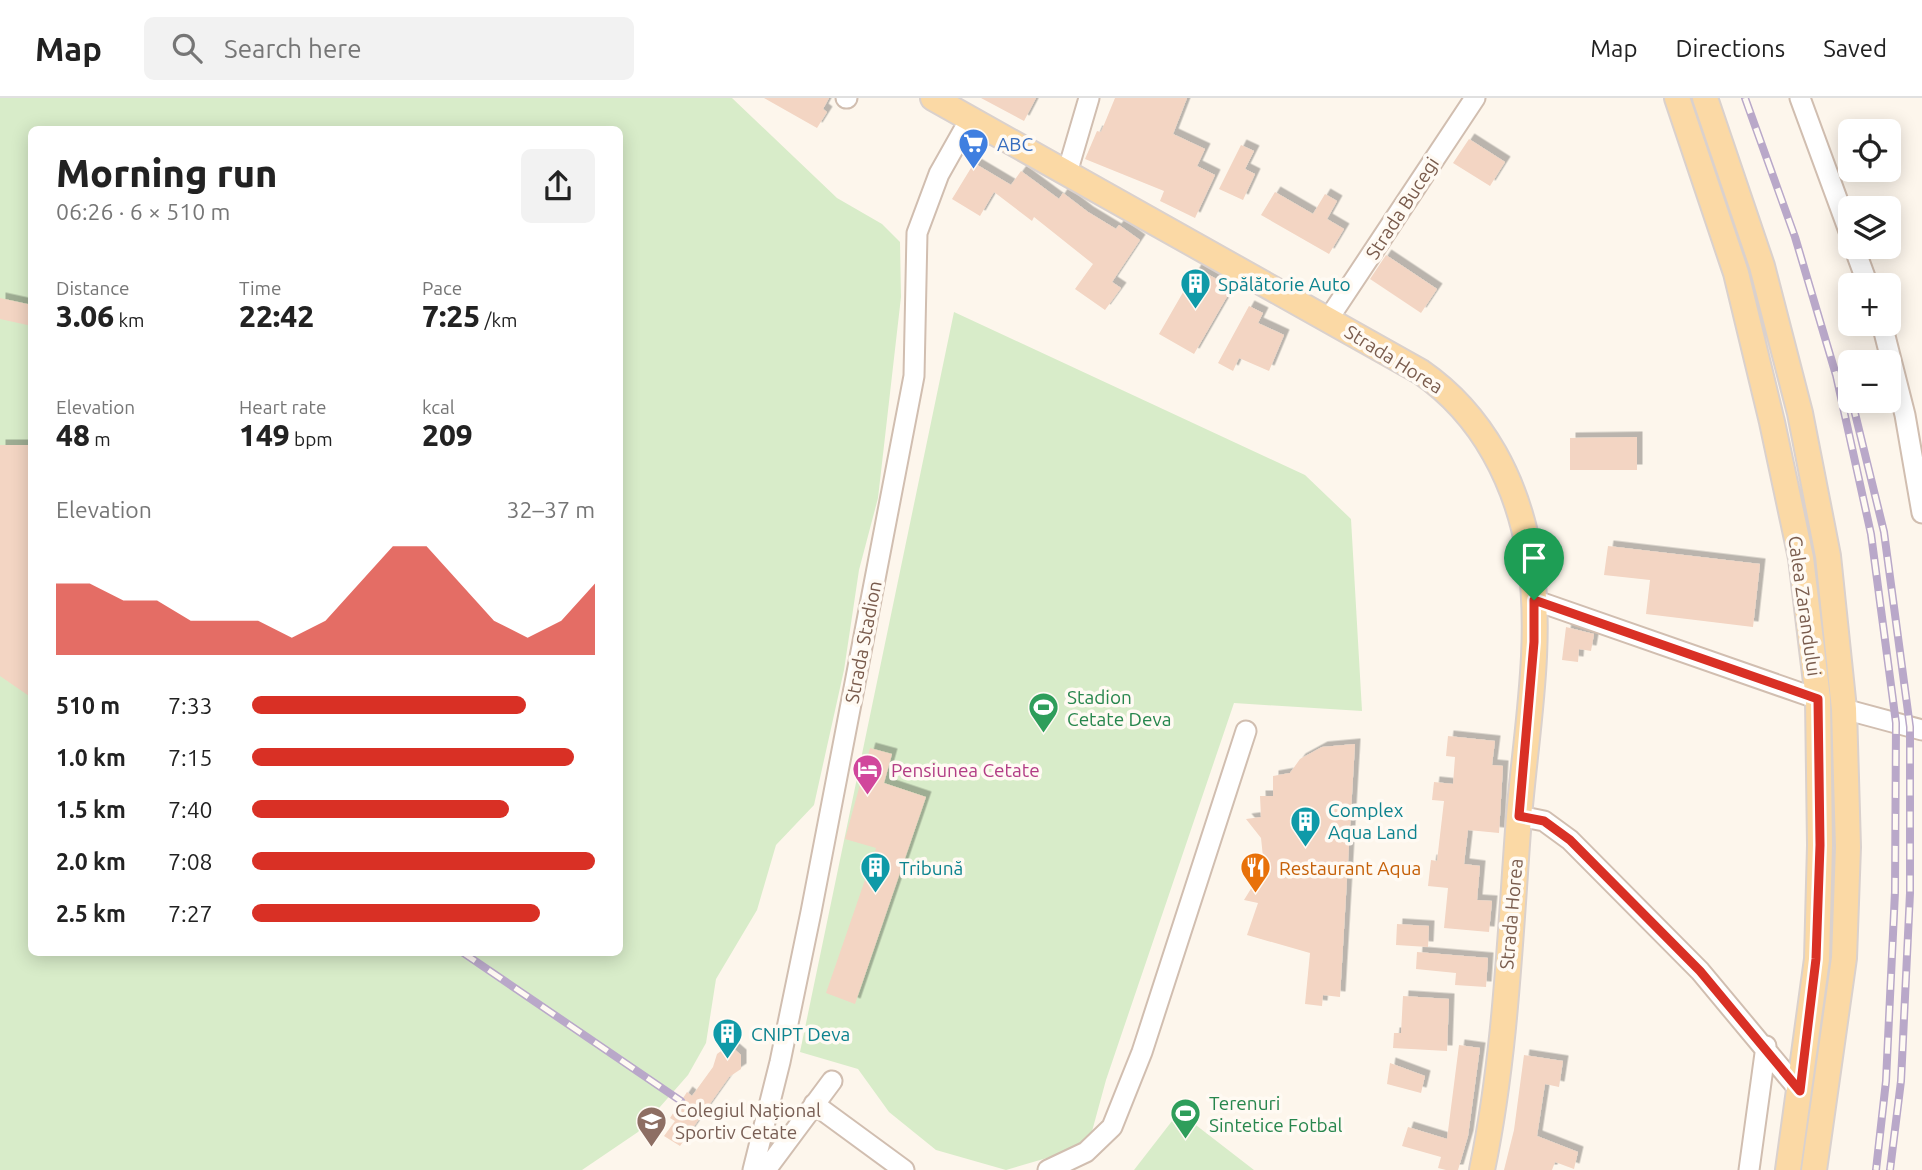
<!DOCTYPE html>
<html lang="en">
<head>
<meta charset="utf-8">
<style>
  body { margin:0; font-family:Ubuntu,sans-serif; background:#f2f2f2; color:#222; height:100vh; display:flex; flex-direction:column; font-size:26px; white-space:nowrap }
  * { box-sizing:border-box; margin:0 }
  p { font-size:23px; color:#767676 }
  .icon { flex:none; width:38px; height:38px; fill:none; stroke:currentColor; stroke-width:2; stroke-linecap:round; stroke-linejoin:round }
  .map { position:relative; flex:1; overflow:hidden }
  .panel { position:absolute; left:28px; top:28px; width:595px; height:830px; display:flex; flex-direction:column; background:#fff; border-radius:10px; box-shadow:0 4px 18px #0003 }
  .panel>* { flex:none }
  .controls { position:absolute; left:1838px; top:21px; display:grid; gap:14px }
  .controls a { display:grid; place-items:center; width:63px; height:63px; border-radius:10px; background:#fff; box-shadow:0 4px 18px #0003; font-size:35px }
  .pin { position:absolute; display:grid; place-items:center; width:60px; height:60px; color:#fff; margin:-72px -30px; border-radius:50% 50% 50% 0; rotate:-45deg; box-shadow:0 0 7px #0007 }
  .pin .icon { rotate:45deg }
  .round { display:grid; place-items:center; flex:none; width:74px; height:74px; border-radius:10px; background:#f2f2f2 }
  .head { display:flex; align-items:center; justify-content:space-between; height:119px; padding:0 28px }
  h1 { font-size:38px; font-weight:800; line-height:52px }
  .metrics { display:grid; grid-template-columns:repeat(3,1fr); gap:10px; height:119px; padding:7px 28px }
  .metrics div { display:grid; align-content:center }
  .metrics b { font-size:30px; font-weight:800 }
  .metrics small { font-size:19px; font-weight:400 }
  .metrics p { font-size:19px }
  .chart { height:196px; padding:14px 28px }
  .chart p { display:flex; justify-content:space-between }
  .chart svg { width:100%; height:126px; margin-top:7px; fill:#d93025; opacity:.7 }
  ul { padding:0 28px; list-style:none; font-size:23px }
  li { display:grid; grid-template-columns:112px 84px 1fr; align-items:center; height:52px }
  li i { height:18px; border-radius:9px; background:#d93025 }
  header { display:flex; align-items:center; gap:42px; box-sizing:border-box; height:98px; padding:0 35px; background:#fff; border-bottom:2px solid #e0e0e0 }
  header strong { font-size:33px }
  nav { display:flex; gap:38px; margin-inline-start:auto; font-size:24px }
  .search { width:490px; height:63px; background:#f2f2f2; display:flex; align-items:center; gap:18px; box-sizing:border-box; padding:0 24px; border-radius:10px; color:#767676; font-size:26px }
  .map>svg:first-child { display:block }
  .green { fill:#d8ecc9; fill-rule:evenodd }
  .building { fill:#f3d5c3; filter:url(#shadow) }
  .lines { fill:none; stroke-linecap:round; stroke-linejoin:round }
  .minor-casing { stroke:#d1beb0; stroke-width:23 }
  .major-casing { stroke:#dad1cd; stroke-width:28 }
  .minor { stroke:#fff; stroke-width:19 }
  .major { stroke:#fbd9a5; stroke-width:24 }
  .rail-casing { stroke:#b9a8c9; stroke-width:8 }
  .rail { stroke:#fffaf3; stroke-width:5; stroke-dasharray:16; stroke-linecap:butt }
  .route-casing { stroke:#fff; stroke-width:14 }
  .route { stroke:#d93025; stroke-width:9 }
  .labels { text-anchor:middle; stroke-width:7; stroke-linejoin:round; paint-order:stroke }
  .shop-label { font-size:19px; fill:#366cbe; stroke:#fffaf3; text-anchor:start }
  .street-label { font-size:19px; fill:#7a5c4d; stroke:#fffaf3 }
  .culture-label { font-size:19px; fill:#0d838f; stroke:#fffaf3; text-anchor:start }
  .leisure-label { font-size:19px; fill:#27864d; stroke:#fffaf3; text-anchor:start }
  .hotel-label { font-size:19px; fill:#b23c85; stroke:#fffaf3; text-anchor:start }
  .food-label { font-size:19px; fill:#c56008; stroke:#fffaf3; text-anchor:start }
  .education-label { font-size:19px; fill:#785e54; stroke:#fffaf3; text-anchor:start }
</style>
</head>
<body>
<header>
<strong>Map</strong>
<div class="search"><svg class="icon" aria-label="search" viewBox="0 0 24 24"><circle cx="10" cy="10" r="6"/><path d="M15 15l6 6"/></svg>Search here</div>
<nav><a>Map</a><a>Directions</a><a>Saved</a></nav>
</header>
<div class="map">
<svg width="1922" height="1072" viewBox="0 0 1922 1072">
  <defs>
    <filter id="shadow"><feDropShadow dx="5.5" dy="-5.5" stdDeviation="0" flood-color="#0004"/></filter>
  </defs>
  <rect width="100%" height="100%" fill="#fdf6ec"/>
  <path class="green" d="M0,0h732l105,100 45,26 18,18 1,55 -23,201 -19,72 -15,100 -30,135 -38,40 -19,65 -41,69 -10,64 -18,32 -50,57 -56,38h-582zM32,32h588v822h-588z
    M954,214l351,163 46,44 11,192 -128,-8 -128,377 -18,66 -82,24 -70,-20 -47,-38 -31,-43 -58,-17z
    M1179,1014l75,58h-120z"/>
  <path class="building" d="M764,0h65l-6,11 4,3 -10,16z
    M981,0h55l-12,23z
    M1115,0h72l-14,36 32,15 -8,17 18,9 -20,43 -35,-17 4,-10 -79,-32 12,-28 4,1z
    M1469,41l36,23 -15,24 -37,-23z
    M1241,47l13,6 -9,18 10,5 -12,26 -24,-11z
    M974,65l37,22 10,-14 38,28 4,-6 25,19 28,17 3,-4 21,15 -28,42 9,6 -16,22 -30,-21 18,-25 -59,-47 -2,4 -38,-29 -14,24 -28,-17z
    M1275,94l38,22 12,-20 12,7 -10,18 17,10 -15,25 -68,-39z
    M1386,157l51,34 -16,24 -51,-34z
    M1197,170l35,20 -38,66 -35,-20z
    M0,200l32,7v21l-32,-7z
    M1249,208l14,7 -5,10 26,12 -15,36 -30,-13 -6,13 -15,-8z
    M1637,339v33h-67v-32z
    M0,347h32v253l-32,-22z
    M1608,448l152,18 -7,63 -107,-13 4,-34 -46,-5z
    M1566,529l28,7 -3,17 -12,-2 -1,13 -16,-2z
    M1448,638l47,5 -3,24 11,1 -4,67 -31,-3 -4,34 16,2 -3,34 15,1 -3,31 -45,-4 4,-40 -20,-2 3,-26 6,1 7,-60 -12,-1 2,-18 19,2 2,-27 -9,-1z
    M1355,646l-15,253 -17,-2 -1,11 -17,-2 5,-51 -63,-18 11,-32 -14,-3 16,-26 3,-17 -2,-19 -15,-19 15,-2 -1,-21h13v-20l17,-3 10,-14 22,-12z
    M870,650l22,6 -8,29 42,14 -71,207 -29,-11 50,-145 -31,-9z
    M1397,826l32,2 -1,21 -32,-2z
    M1417,854l71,6 -2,29 -31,-2 1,-12 -40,-4z
    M1403,898l46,3 -2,52 -54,-3 1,-15h7z
    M1459,947l21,3 -12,88 -10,34h-12l-8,-2 3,-11 -39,-11 6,-19 39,12z
    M725,950l9,1 7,6v14l-12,8 -49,69 -16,-10 11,-15 -5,-3 17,-26 5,4 21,-29 4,-13z
    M1524,957l39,6 -4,26 -14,-3 -8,52 41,16 -4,17 -19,-7 -3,8h-48l10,-40z
    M1390,965l35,13 -4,17 -34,-9z"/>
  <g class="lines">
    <defs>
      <path id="minor" d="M846,0h1
        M1800,0l50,136
        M1067,75l22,-75
        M1854,149l14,38
        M1329,220l146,-220
        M1882,226l23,91 17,98
        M1534,502l284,99
        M1844,611l78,21
        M1519,718l25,5 26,19 130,131 100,120
        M814,1006l90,66
        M755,1066l13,3 64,-86
        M753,1072l27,-108 31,-150 103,-536 3,-143 22,-59 31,-55
        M1048,1072l38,-18 26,-25 30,-75 104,-321
        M1749,1072l17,-124"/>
      <path id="major" d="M933,0l488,274c62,43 97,111 109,186 13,85 -4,174 -11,259 -9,118 -13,237 -37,353
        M1677,0l59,175 36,149 29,136 17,141 2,146 -3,114 -29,211
        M1705,0l57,168 38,147 28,143 16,153 4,138 -4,111 -30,212"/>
    </defs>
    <use href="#minor" class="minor-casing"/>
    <use href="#major" class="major-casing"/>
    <use href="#minor" class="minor"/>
    <use href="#major" class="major"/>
    <defs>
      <path id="rail" d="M1745,0l50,139 41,138 35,159 25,189 -1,169 -9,189 -10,89
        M1852,303l32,131 26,195v166l-9,188 -11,89
        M462,854l219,149"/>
    </defs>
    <use href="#rail" class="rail-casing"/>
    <use href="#rail" class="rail"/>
  </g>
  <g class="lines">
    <defs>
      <path id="route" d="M1534,502l284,99 2,146 -4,114 -16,132 -100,-120 -130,-131 -26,-19 -25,-5 15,-174z"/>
    </defs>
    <use href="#route" class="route-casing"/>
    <use href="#route" class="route"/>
  </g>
  <defs>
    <symbol id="supermarket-pin" viewBox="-11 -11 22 30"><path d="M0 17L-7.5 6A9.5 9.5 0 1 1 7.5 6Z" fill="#3f7fe0" stroke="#fffaf3"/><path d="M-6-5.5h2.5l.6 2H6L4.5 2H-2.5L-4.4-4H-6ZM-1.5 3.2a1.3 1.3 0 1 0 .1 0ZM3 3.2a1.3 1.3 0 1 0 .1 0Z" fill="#fff"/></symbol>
    <symbol id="building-pin" viewBox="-11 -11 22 30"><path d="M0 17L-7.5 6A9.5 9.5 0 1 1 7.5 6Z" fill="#0f9aa8" stroke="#fffaf3"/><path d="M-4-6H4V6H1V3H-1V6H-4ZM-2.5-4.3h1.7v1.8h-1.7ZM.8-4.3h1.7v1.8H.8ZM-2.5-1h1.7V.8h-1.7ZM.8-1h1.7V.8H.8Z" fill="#fff"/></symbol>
    <symbol id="stadium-pin" viewBox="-11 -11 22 30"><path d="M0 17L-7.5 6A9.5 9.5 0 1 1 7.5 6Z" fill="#2e9e5b" stroke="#fffaf3"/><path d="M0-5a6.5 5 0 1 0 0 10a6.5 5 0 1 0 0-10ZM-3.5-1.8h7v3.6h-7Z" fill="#fff"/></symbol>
    <symbol id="hotel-pin" viewBox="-11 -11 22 30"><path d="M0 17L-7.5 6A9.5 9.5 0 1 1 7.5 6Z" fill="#d1479c" stroke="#fffaf3"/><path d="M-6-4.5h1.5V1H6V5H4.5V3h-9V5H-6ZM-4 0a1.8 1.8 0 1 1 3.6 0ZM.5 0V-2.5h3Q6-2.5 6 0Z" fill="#fff"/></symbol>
    <symbol id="restaurant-pin" viewBox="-11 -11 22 30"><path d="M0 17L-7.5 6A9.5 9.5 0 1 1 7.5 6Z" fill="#e8710a" stroke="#fffaf3"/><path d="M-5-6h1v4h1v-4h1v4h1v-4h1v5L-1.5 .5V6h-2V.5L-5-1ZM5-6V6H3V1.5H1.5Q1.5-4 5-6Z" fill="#fff"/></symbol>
    <symbol id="university-pin" viewBox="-11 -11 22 30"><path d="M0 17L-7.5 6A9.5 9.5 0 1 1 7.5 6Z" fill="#8d6e63" stroke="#fffaf3"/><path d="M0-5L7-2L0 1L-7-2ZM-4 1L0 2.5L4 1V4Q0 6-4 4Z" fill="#fff"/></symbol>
  </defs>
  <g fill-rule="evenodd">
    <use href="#supermarket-pin" x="956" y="28" width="35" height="47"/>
    <use href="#building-pin" x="1178" y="168" width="35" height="47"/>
    <use href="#stadium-pin" x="1026" y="592" width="35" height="47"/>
    <use href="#hotel-pin" x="850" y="654" width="35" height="47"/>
    <use href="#building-pin" x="1288" y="706" width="35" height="47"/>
    <use href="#building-pin" x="858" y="752" width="35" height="47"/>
    <use href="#restaurant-pin" x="1238" y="752" width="35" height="47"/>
    <use href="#building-pin" x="710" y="918" width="35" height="47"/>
    <use href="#stadium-pin" x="1168" y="998" width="35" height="47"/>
    <use href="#university-pin" x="634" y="1006" width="35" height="47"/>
  </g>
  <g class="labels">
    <g class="shop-label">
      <text x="997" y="53">ABC</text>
    </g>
    <g class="street-label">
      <text transform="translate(1402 110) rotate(-57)" y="7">Strada Bucegi</text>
      <text transform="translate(1394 261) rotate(32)" y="7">Strada Horea</text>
      <text transform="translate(1805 508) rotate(82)" y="7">Calea Zarandului</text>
      <text transform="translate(863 544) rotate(-79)" y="7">Strada Stadion</text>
      <text transform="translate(1511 816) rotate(-85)" y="7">Strada Horea</text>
    </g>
    <g class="culture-label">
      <text x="1218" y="193">Spălătorie Auto</text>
      <text x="1328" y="719">Complex<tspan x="1328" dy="22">Aqua Land</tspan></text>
      <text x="899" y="777">Tribună</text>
      <text x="751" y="943">CNIPT Deva</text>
    </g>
    <g class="leisure-label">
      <text x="1067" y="606">Stadion<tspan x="1067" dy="22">Cetate Deva</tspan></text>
      <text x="1209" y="1012">Terenuri<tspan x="1209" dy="22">Sintetice Fotbal</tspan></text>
    </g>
    <g class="hotel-label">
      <text x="891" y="679">Pensiunea Cetate</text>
    </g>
    <g class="food-label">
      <text x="1279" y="777">Restaurant Aqua</text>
    </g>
    <g class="education-label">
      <text x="675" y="1019">Colegiul Național<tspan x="675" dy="22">Sportiv Cetate</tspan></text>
    </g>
  </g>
</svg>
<div class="controls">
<a><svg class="icon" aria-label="locate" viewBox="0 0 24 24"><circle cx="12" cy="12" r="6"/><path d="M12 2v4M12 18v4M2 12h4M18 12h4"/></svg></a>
<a><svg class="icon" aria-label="layers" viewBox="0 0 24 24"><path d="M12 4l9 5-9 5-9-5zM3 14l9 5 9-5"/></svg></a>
<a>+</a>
<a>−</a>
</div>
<div class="pin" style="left:1534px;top:502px;background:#1e9e55"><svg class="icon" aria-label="arrive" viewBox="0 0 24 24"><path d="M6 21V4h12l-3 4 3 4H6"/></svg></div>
<section class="panel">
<div class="head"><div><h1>Morning run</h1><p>06:26 · 6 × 510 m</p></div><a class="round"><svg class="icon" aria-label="share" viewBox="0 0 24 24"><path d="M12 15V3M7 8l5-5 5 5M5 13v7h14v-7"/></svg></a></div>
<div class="metrics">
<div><p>Distance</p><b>3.06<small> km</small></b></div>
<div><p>Time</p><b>22:42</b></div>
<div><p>Pace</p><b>7:25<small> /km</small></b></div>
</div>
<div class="metrics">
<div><p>Elevation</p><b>48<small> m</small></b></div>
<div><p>Heart rate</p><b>149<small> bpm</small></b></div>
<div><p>kcal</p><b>209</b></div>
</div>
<div class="chart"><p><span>Elevation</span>32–37 m</p>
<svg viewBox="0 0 160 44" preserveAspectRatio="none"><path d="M0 44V19L10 19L20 25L30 25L40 32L50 32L60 32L70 38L80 32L90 19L100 6L110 6L120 19L130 32L140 38L150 32L160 19V44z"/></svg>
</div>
<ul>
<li><b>510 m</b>7:33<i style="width:80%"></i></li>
<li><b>1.0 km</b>7:15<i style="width:94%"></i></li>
<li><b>1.5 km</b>7:40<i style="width:75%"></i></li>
<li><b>2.0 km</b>7:08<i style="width:100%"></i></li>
<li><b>2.5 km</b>7:27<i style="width:84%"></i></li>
</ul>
</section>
</div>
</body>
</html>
